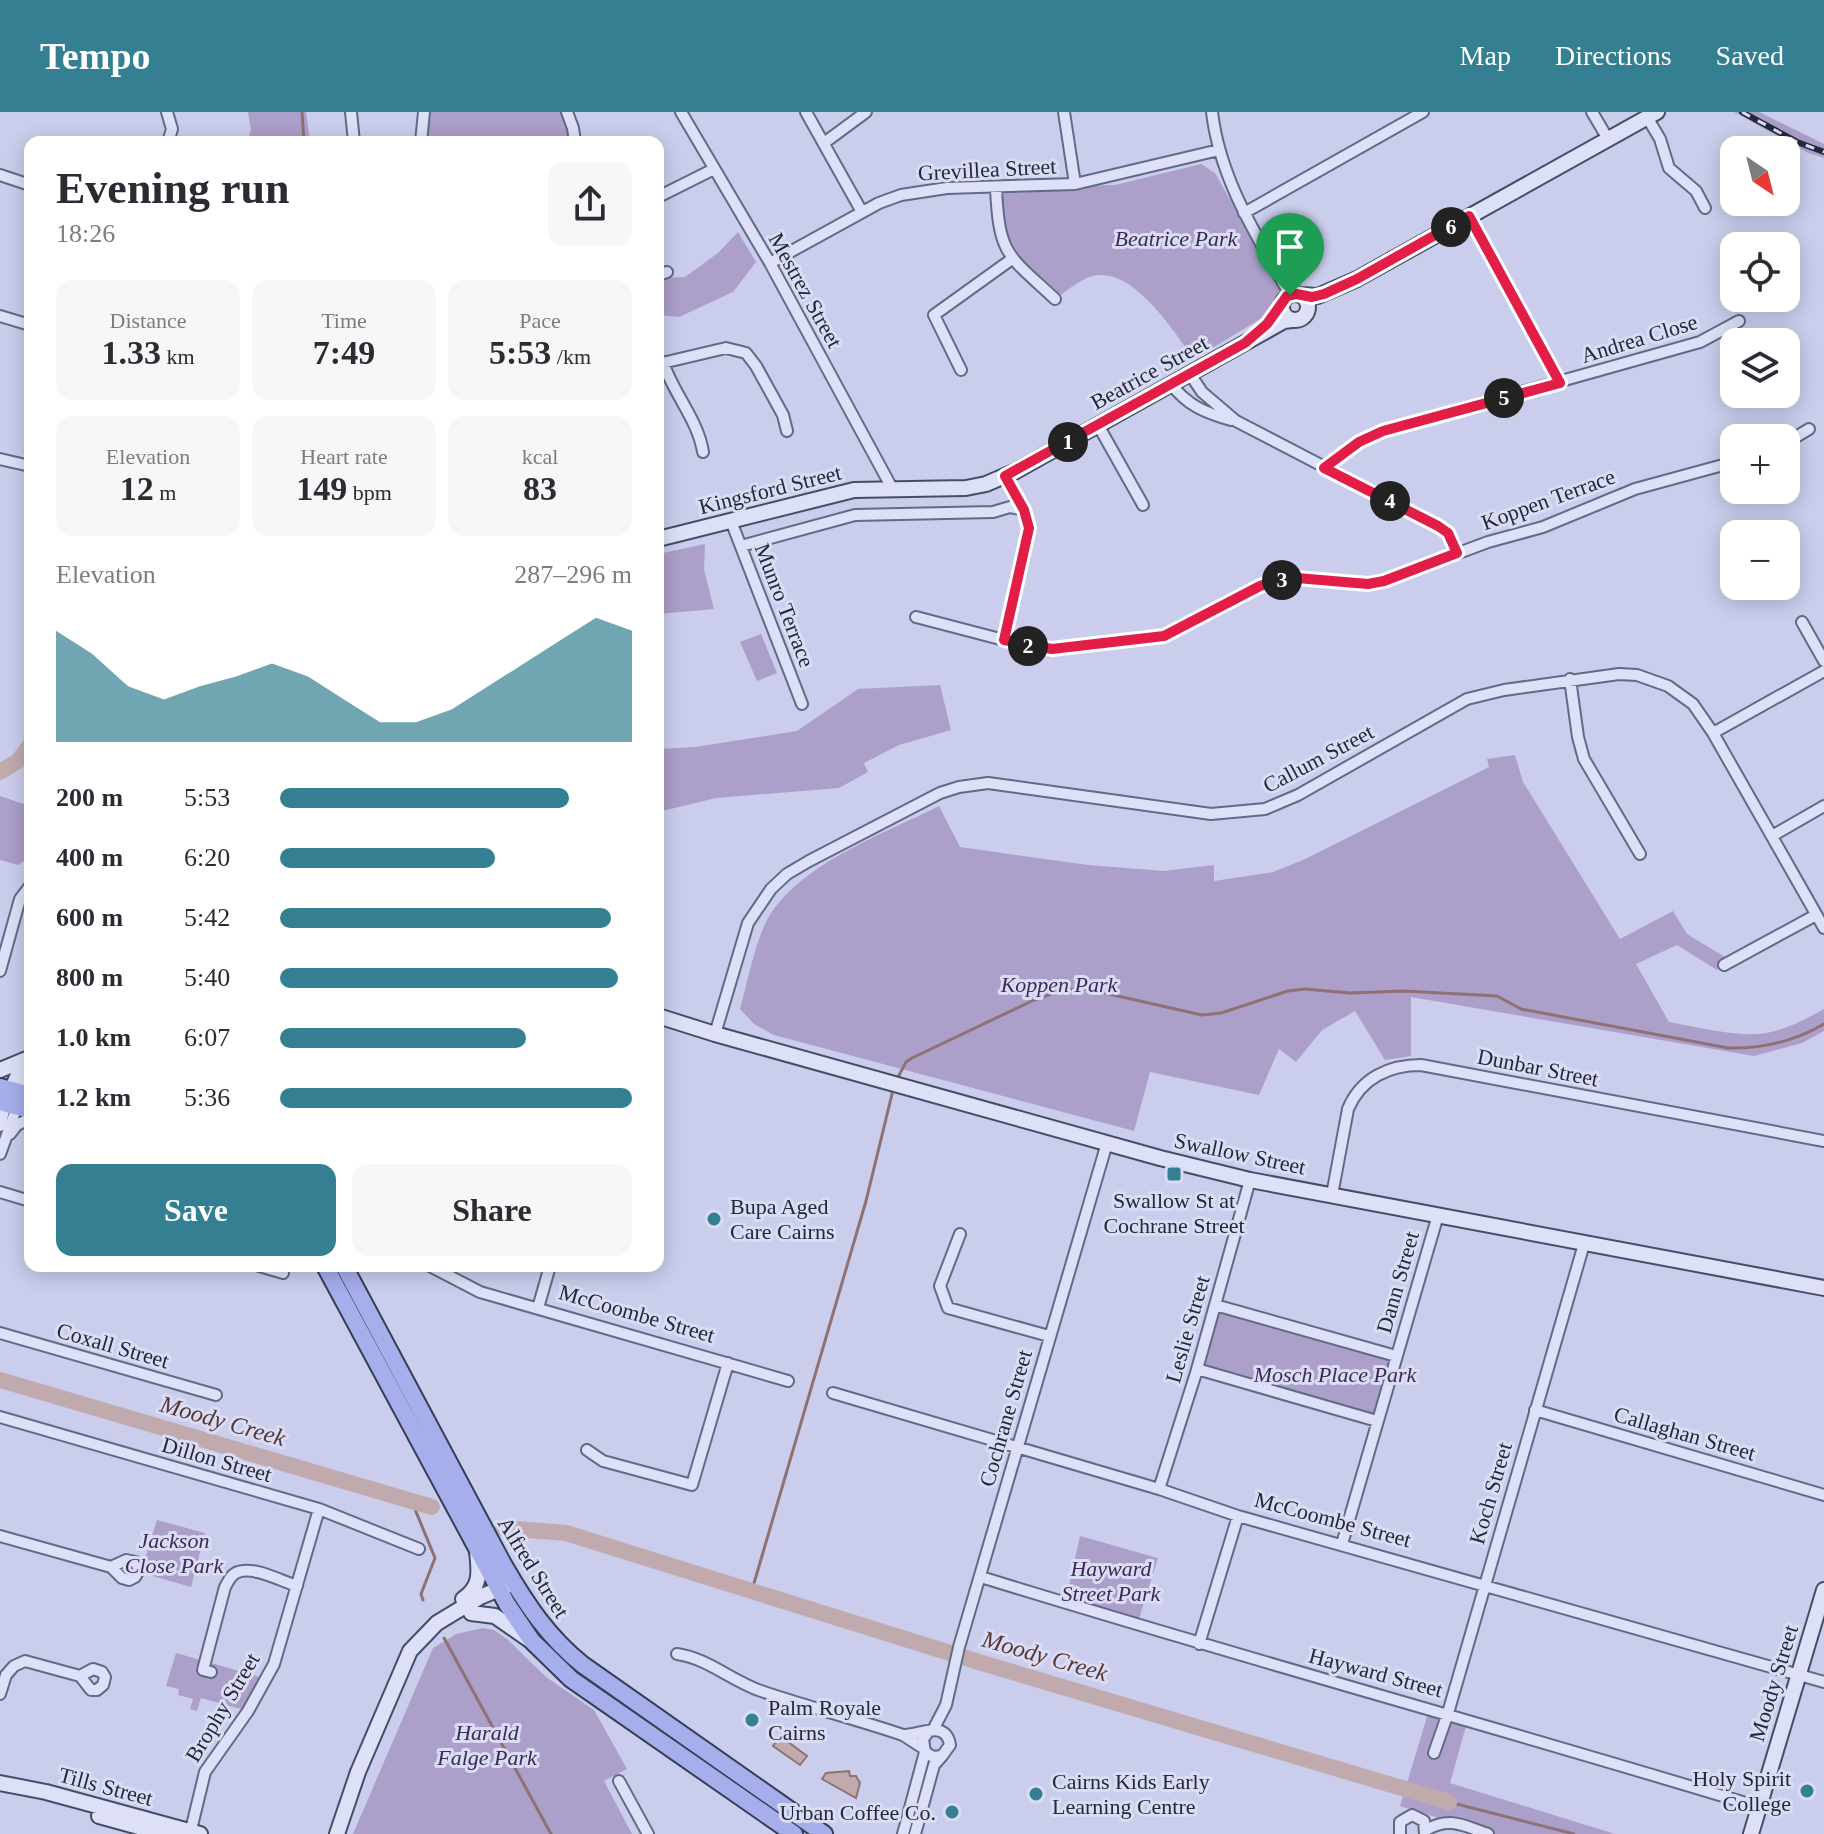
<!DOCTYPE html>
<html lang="en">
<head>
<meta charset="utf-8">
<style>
  body { margin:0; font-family:Georgia,serif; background:#f7f7f7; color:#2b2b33; height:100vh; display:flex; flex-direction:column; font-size:30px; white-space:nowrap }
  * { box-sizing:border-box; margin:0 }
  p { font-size:26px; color:#7c7c81 }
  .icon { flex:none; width:44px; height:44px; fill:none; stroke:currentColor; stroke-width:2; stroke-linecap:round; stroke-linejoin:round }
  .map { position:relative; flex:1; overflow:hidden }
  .panel { position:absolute; left:24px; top:24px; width:640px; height:1136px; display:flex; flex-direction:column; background:#fff; border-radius:16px; box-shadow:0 4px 20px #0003 }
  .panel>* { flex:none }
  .needle { width:52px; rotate:145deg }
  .fabs { position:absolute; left:1720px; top:24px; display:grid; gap:16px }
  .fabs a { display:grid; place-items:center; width:80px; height:80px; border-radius:16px; background:#fff; box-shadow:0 4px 20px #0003; font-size:40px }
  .pin { position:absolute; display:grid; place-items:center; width:68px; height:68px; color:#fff; margin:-82px -34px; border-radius:50% 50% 50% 0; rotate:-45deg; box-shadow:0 0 8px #0007 }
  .pin .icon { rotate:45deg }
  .km { position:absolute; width:40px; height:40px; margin:-20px; border-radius:50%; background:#222; color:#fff; font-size:22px; line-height:40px; text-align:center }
  .round { display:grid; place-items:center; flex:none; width:84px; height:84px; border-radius:16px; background:#f7f7f7 }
  .headline { display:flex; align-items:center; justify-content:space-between; height:136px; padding:0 32px }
  h1 { font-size:44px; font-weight:800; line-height:60px }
  .figures { display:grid; grid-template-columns:repeat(3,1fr); gap:12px; height:136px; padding:8px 32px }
  .figures div { display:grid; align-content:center; border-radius:16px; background:#f7f7f7; text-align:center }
  .figures b { font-size:34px; font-weight:800 }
  .figures small { font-size:22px; font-weight:400 }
  .figures p { font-size:22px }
  .chart { height:224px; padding:16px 32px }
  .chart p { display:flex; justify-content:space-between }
  .chart svg { width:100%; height:144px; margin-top:8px; fill:#348092; opacity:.7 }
  .action { display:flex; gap:16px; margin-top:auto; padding:16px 32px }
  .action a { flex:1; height:92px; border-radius:16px; background:#348092; color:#fff; font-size:32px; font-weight:800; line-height:92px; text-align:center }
  .action a+a { background:#f7f7f7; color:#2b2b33 }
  ul { padding:0 32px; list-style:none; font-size:26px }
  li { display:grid; grid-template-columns:128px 96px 1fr; align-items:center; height:60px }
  li i { height:20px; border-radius:10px; background:#348092 }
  header { display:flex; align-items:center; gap:48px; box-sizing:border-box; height:112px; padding:0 40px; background:#348092; color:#fff }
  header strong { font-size:38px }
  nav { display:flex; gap:44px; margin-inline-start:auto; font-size:28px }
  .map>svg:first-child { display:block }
  .green { fill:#ac9fc9 }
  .water { fill:#c1aaad; stroke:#8f7173; stroke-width:2 }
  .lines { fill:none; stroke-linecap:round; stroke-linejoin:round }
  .stream { stroke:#8f7173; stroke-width:3 }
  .river { stroke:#c1aaad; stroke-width:16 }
  .street-casing { stroke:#606b87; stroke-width:14 }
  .secondary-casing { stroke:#434e69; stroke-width:18 }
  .primary-casing { stroke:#333f56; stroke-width:20 }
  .street { stroke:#dde0f7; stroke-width:10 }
  .secondary { stroke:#dde0f7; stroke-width:14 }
  .primary { stroke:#a6aeeb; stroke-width:16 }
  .rail-casing { stroke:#222939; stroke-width:6 }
  .rail { stroke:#d9dcf4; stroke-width:3; stroke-dasharray:9; stroke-linecap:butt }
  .route-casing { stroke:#fff; stroke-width:16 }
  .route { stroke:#e11d48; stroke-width:10 }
  .poi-dot { fill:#348092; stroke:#d9dcf4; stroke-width:3 }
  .labels { text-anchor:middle; stroke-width:6; stroke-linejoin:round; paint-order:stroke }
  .street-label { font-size:22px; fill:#222939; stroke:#d9dcf4 }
  .park-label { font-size:22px; font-style:italic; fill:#3d2a54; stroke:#d9dcf4 }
  .poi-label { font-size:22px; fill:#222939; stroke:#d9dcf4; text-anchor:start }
  .water-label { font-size:24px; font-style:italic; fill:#573733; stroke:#d9dcf4 }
</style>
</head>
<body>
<header>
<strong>Tempo</strong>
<nav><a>Map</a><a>Directions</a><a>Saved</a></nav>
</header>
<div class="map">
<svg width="1824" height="1722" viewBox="0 0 1824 1722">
  <rect width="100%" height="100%" fill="#caceec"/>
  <path class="green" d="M248,0h58l4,30h-63l4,-12z
    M427,0h135l8,16 2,14h-149z
    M1734,0h25l65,32v14l-18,-6z
    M1201,52l14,9 65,116 -12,24 -6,5 -68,41c-21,-28 -64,-99 -107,-81 -11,5 -22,14 -32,21l-43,-40 -19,-71 122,-3z
    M738,120l18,30 -23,30 -54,25 -21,-2v-37l27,-1 33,-24z
    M705,432l-1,26 10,39 -56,5v-60z
    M761,522l16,39 -20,8 -17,-39z
    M940,573l11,45 -52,15 -35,18 4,9 -29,16 -123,10 -58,14v-63l37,-2 102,-16 61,-42z
    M1515,643l8,27 97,157 53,-28 14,23 38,23 -8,13 -40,-25 -41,19 33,58c29,5 72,17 102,10 18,-4 37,-14 53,-23v22l-22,12 -48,13 -343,-59v59l-26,4 -30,-49 -33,19 -26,32 -17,-13 -20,46 -109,-23 -16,59 -360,-96 -20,-11 -14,-15c7,-25 15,-66 27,-89 31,-56 117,-86 172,-114l21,41 128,18 76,6 50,-6v16l59,-9 30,-12 186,-93 -2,-8z
    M0,684l30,10v37l-5,17 -7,5 -18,-5z
    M1215,1193l181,51 -19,65 -180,-52z
    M157,1408l48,13 -14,54 -42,-12 -4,-16z
    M1080,1424l78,22 -21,67 -72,-22z
    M483,1516l11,2 13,9 39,38 48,33 33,59 -23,12 28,53h-279l80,-186 23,-14z
    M176,1541l91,26 -19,32 -47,-13 -4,13 -7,-2 3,-10 -15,-4 1,-6 -13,-3z
    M1430,1595l38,12 -18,64 165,51h-125l-90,-28z"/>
  <path class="water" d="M780,1624l27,20 -7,9 -27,-19z
    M849,1659l1,5h6l4,7 -4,15 -34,-19 4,-6z"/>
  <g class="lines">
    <path class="stream" d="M302,0l2,30
      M897,967l9,-17 6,-4 122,-58 26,-9 22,-3 120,27 19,-2 67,-22 17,-2 45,4 54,-2 93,5 24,13 207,39c35,1 65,-6 96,-24
      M412,1390l23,56 -14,36 2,6
      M752,1478l114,-389 27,-111
      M444,1526l107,196
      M1449,1690l125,32"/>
    <path class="river" d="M0,660l18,-11 12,-16
      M0,1268l432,127
      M503,1416l63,5 416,130 467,139"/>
    <defs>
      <path id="street" d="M167,0l5,17 -4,13
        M351,0l3,30
        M567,0l6,16 2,14
        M681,0l89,151 123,227
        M806,0l56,100
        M1064,0l11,72
        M1212,0c8,68 45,124 78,183
        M1592,0l16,27
        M1647,5l13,22 9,29 27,23 9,17
        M421,30l3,-30
        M824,31l42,-31
        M0,63l30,10
        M996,76c3,68 12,67 59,111
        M658,85l56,-28
        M1244,101l179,-101
        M1469,104l91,167
        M770,151l109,-60 22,-8 46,-7 128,-4 144,-34
        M658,163l9,-3
        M0,204l30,9
        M663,250c10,31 35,58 40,90
        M658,252l68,-16 20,5 10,13 27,49 4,16
        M961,258l-27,-55 78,-56
        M1190,262l12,18 34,29 202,105 10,7 9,20
        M1171,272c16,21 34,29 60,36
        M1098,313l45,80
        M1786,331l23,-14
        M0,347l30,7
        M1324,356l35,-26 24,-11 317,-89 39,-21
        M731,409l71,183
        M741,434l114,-31 138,-3 17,-5 14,3
        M916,505l88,23 48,9 112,-13 96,-50 17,-6 20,-2 71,6 16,-3 104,-39 55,-15 92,-38 99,-27
        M1802,510l22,39
        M1004,528l25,-112 -5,-18 -19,-34
        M1570,567l8,58 6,22 56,95
        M1713,621l111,-62
        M1772,724l52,-30
        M1724,853l92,-50
        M0,859l20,-72 10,-13
        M715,922l33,-111 23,-34 16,-15 22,-13 131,-68 19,-6 29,-4 223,31 54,-5 33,-14 169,-96 37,-9 115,-16 18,1 31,11 25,18 20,29 111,195
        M0,1014l6,-22
        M10,1022l7,-9 13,-7
        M0,1042l17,-47
        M0,1080l30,9
        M1332,1083l16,-86c13,-31 41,-44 73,-44l403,76
        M960,1122l-20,52 8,22 101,28
        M259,1154l24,7
        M430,1154l50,26 308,89
        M1215,1193l181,51
        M538,1196l12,-42
        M0,1221l216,62
        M1197,1257l180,52
        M833,1281l326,96 79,27 586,166
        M1535,1298l289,85
        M0,1305l319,92 100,40
        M587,1338l16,11 89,24 36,-122
        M1159,1377l37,-116 54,-193
        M0,1424l111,31 11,11 7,2 6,-3 4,-7 -3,-8 -10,-2 -15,7
        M1342,1432l96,-329
        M981,1465c258,80 519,151 778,230
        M1199,1532l39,-128
        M677,1542c30,4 55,27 84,37 47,16 95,28 142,44l20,13
        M211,1560l-8,-2 22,-83c3,-5 6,-13 13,-15 16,-6 43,9 59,14
        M0,1582l6,-19 8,-9 11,-5 55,15 11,14h6l6,-5 2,-8 -3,-5 -9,-3 -13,7
        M933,1618l13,-25 13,-58 148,-504
        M905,1623c17,-1 41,-15 45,10l-8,11 -9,1 -8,-5 -2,-13 6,-8
        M1434,1641l14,-40 136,-469
        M619,1669l29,53
        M1426,1718c24,-14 38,-4 62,4
        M190,1722l15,-62 43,-61 26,-47 45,-155
        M903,1722l22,-82
        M915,1722l19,-69 8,-9
        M1400,1722v-12l12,-7 12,6 1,13"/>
      <path id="secondary" d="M1282 195a13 13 0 1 1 26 0a13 13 0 1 1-26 0Z
        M1300,183l18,1 39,-17 300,-167
        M658,427l196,-49 112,-2 20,-4 30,-13 268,-150 8,-1
        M658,904l57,18 445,124 90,22 574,108
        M0,958l29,-12
        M7,988l10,-23 13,-16
        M18,990l12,-25
        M463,1487c19,-13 16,-28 14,-48
        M471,1501l24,3 33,23
        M0,1671l46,9 154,42
        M99,1704l65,18
        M337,1722l21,-62 52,-121 27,-28 43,-26 26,-11
        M1751,1722l73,-244"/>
      <path id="primary" d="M0,975l30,8
        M0,990l30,8
        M325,1154l182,338 25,37 39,38 223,155
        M344,1154l159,298c23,40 45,73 80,101l241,169"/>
    </defs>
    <use href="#street" class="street-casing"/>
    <use href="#secondary" class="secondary-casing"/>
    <use href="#primary" class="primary-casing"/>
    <use href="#street" class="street"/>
    <use href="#secondary" class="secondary"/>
    <use href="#primary" class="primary"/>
    <defs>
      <path id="rail" d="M1742,0l55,30 27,10"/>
    </defs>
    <use href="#rail" class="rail-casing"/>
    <use href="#rail" class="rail"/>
  </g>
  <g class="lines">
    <defs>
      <path id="route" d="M1469,104l91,167 -177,48 -24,11 -35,26 114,58 10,7 9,20 -73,28 -16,3 -71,-6 -20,2 -17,6 -96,50 -112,13 -48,-9 25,-112 -5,-18 -19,-34 240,-133 22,-19 20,-28 9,-2 16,3 12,-3 33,-15z"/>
    </defs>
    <use href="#route" class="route-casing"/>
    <use href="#route" class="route"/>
  </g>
  <g class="poi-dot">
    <rect x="1166" y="1054" width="16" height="16" rx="4"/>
    <circle cx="714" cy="1107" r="8"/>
    <circle cx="752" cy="1608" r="8"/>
    <circle cx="1807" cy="1679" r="8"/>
    <circle cx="1036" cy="1682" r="8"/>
    <circle cx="952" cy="1700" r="8"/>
  </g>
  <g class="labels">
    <g class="street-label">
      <text transform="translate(987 57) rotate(-3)" y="8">Grevillea Street</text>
      <text transform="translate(806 178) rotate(61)" y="8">Mestrez Street</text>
      <text transform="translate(1639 226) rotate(-17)" y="8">Andrea Close</text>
      <text transform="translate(1149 260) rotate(-29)" y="8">Beatrice Street</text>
      <text transform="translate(770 377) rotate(-14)" y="8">Kingsford Street</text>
      <text transform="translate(1548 387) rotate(-20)" y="8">Koppen Terrace</text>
      <text transform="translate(785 493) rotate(69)" y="8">Munro Terrace</text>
      <text transform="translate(1318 646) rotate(-28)" y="8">Callum Street</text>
      <text transform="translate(1538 955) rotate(11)" y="8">Dunbar Street</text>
      <text transform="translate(1240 1041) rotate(12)" y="8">Swallow Street</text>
      <text transform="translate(1397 1170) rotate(-74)" y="8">Dann Street</text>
      <text transform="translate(637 1201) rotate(16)" y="8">McCoombe Street</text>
      <text transform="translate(1187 1217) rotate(-74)" y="8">Leslie Street</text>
      <text transform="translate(113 1233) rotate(16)" y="8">Coxall Street</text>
      <text transform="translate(1005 1306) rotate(-74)" y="8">Cochrane Street</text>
      <text transform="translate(1685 1321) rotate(16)" y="8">Callaghan Street</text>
      <text transform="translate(217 1347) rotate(16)" y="8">Dillon Street</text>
      <text transform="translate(1490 1381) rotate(-74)" y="8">Koch Street</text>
      <text transform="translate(1333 1407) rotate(15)" y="8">McCoombe Street</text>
      <text transform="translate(534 1455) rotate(58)" y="8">Alfred Street</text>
      <text transform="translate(1376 1560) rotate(15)" y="8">Hayward Street</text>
      <text transform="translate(1773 1571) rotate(-73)" y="8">Moody Street</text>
      <text transform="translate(222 1595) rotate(-59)" y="8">Brophy Street</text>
      <text transform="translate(106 1674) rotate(15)" y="8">Tills Street</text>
    </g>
    <g class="park-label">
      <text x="1176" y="134">Beatrice Park</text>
      <text x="1059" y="880">Koppen Park</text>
      <text x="1335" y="1270">Mosch Place Park</text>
      <text x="174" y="1436">Jackson<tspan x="174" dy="25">Close Park</tspan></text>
      <text x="1111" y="1464">Hayward<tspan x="1111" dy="25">Street Park</tspan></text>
      <text x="487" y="1628">Harald<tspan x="487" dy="25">Falge Park</tspan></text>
    </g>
    <g class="poi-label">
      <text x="1174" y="1096" text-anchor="middle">Swallow St at<tspan x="1174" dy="25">Cochrane Street</tspan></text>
      <text x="730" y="1102">Bupa Aged<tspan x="730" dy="25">Care Cairns</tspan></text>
      <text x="768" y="1603">Palm Royale<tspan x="768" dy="25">Cairns</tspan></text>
      <text x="1791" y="1674" text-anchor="end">Holy Spirit<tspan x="1791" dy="25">College</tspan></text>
      <text x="1052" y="1677">Cairns Kids Early<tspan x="1052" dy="25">Learning Centre</tspan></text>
      <text x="936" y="1708" text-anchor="end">Urban Coffee Co.</text>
    </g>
    <g class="water-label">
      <text transform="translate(223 1309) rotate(16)" y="8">Moody Creek</text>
      <text transform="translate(1045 1544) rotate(16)" y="8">Moody Creek</text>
    </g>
  </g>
</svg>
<div class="fabs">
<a><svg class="needle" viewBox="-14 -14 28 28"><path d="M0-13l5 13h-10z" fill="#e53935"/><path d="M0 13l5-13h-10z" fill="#7c7c81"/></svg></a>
<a><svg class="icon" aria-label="locate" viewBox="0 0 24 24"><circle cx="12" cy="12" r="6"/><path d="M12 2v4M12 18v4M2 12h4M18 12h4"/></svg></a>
<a><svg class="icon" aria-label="layers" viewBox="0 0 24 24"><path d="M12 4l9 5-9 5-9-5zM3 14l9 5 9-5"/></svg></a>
<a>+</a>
<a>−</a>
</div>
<div class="pin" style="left:1290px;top:183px;background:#1e9e55"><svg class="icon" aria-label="arrive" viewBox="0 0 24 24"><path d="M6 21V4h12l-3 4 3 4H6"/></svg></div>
<b class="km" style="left:1068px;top:330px">1</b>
<b class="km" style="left:1028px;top:534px">2</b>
<b class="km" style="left:1282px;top:468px">3</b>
<b class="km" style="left:1390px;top:389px">4</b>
<b class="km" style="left:1504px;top:286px">5</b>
<b class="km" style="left:1451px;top:115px">6</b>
<section class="panel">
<div class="headline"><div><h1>Evening run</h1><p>18:26</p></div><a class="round"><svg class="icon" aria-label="share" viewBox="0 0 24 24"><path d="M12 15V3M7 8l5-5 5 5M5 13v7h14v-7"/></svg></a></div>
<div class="figures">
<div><p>Distance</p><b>1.33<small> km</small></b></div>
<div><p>Time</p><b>7:49</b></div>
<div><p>Pace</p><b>5:53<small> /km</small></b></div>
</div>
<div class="figures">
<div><p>Elevation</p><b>12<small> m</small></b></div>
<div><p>Heart rate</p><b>149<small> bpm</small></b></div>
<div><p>kcal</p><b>83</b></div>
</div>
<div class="chart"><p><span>Elevation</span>287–296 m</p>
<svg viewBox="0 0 160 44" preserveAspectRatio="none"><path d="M0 44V10L10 17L20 27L30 31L40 27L50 24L60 20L70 24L80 31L90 38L100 38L110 34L120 27L130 20L140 13L150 6L160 10V44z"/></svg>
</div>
<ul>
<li><b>200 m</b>5:53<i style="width:82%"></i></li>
<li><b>400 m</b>6:20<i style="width:61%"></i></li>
<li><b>600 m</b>5:42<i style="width:94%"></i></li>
<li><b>800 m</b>5:40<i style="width:96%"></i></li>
<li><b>1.0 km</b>6:07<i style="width:70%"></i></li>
<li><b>1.2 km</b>5:36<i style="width:100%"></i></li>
</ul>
<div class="action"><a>Save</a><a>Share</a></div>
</section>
</div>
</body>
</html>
